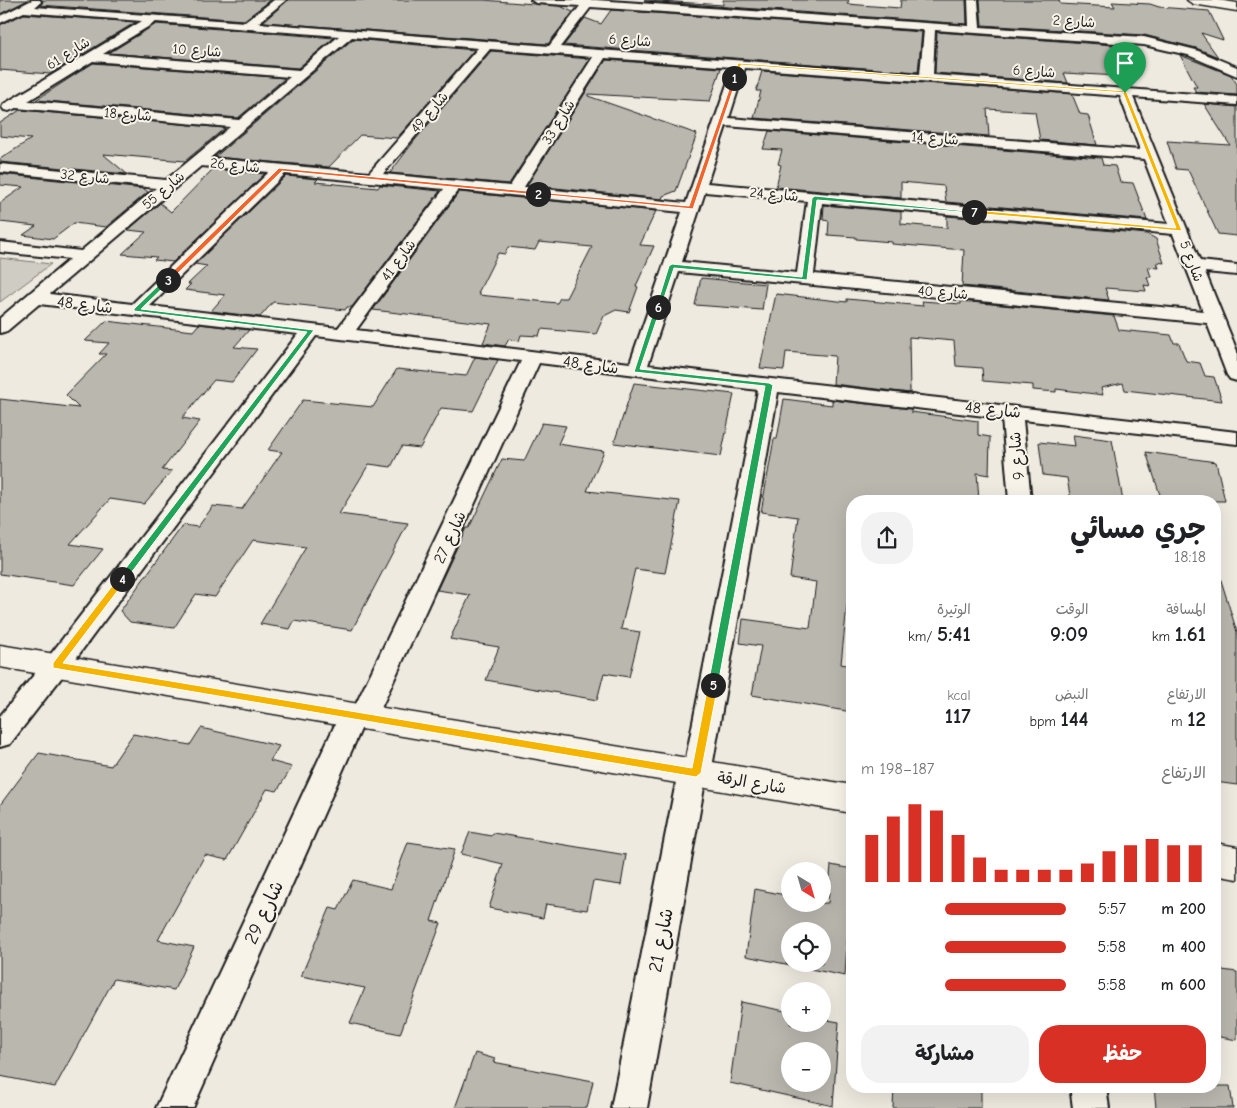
<!DOCTYPE html>
<html lang="ar">
<head>
<meta charset="utf-8">
<style>
  body { margin:0; font-family:"Comic Neue","Playpen Sans Arabic",sans-serif; background:#f2f2f2; color:#202124; direction:rtl; height:100vh; display:flex; flex-direction:column; font-size:19px; white-space:nowrap }
  * { box-sizing:border-box; margin:0 }
  p { font-size:16px; color:#757577 }
  .icon { flex:none; width:28px; height:28px; fill:none; stroke:currentColor; stroke-width:2; stroke-linecap:round; stroke-linejoin:round }
  .map { position:relative; flex:1; overflow:hidden; direction:ltr }
  .details { position:absolute; left:846px; top:495px; width:375px; height:598px; display:flex; flex-direction:column; background:#fff; border-radius:20px; box-shadow:0 5px 20px #0002; direction:rtl }
  .details>* { flex:none }
  .needle { width:32px; rotate:143deg }
  .buttons { position:absolute; left:781px; top:862px; display:grid; gap:10px }
  .buttons a { display:grid; place-items:center; width:50px; height:50px; border-radius:50%; background:#fff; box-shadow:0 5px 20px #0002; font-size:25px }
  .pin { position:absolute; display:grid; place-items:center; width:42px; height:42px; color:#fff; margin:-51px -21px; border-radius:50% 50% 50% 0; rotate:-45deg; box-shadow:0 0 5px #0007 }
  .pin .icon { rotate:45deg }
  .km { position:absolute; width:25px; height:25px; margin:-12px; border-radius:50%; background:#222; color:#fff; font-size:14px; line-height:25px; text-align:center }
  .round { display:grid; place-items:center; flex:none; width:52px; height:52px; border-radius:20px; background:#f2f2f2 }
  .overview { display:flex; align-items:center; justify-content:space-between; height:85px; padding:0 15px }
  h1 { font-size:28px; font-weight:700; line-height:38px }
  .metrics { display:grid; grid-template-columns:repeat(3,1fr); gap:8px; height:85px; padding:5px 15px }
  .metrics div { display:grid; align-content:center }
  .metrics b { font-size:21px; font-weight:700 }
  .metrics small { font-size:14px; font-weight:400 }
  .metrics p { font-size:14px }
  .chart { height:140px; padding:10px 15px }
  .chart p { display:flex; justify-content:space-between }
  .chart svg { width:100%; height:90px; margin-top:5px; stroke:#d93025; stroke-width:6 }
  .action { display:flex; gap:10px; margin-top:auto; padding:10px 15px }
  .action a { flex:1; height:58px; border-radius:20px; background:#d93025; color:#fff; font-size:20px; font-weight:700; line-height:58px; text-align:center }
  .action a+a { background:#f2f2f2; color:#202124 }
  ul { padding:0 15px; list-style:none; font-size:16px }
  li { display:grid; grid-template-columns:80px 60px 1fr; align-items:center; height:38px }
  li i { height:12px; border-radius:6px; background:#d93025 }
  .map>svg:first-child { display:block }
  .green { fill:#cfccc3; stroke:#767470 }
  .building { fill:#bab7af; stroke:#1c1c1c; fill-rule:evenodd }
  .lines { fill:none; stroke-linecap:round; stroke-linejoin:round }
  .street-casing { stroke:#1c1c1c; stroke-width:4 }
  .secondary-casing { stroke:#1c1c1c; stroke-width:3 }
  .primary-casing { stroke:#1c1c1c; stroke-width:3 }
  .street { fill:#f7f3e8; fill-rule:evenodd }
  .secondary { fill:#f7f3e8; fill-rule:evenodd }
  .primary { fill:#f7f3e8; fill-rule:evenodd }
  .split-1 { fill:#f5b400; stroke:#fff }
  .split-2 { fill:#f0652b; stroke:#fff }
  .split-3 { fill:#f0652b; stroke:#fff }
  .split-4 { fill:#22a559; stroke:#fff }
  .split-5 { fill:#f5b400; stroke:#fff }
  .split-6 { fill:#22a559; stroke:#fff }
  .split-7 { fill:#22a559; stroke:#fff }
  .split-8 { fill:#f5b400; stroke:#fff }
  .labels { text-anchor:middle; stroke-width:4; stroke-linejoin:round; paint-order:stroke }
  .far-street-label { font-size:14px; fill:#1c1c1c; stroke:#f7f3e8 }
  .street-label { font-size:16px; fill:#1c1c1c; stroke:#f7f3e8 }
  .near-street-label { font-size:19px; fill:#1c1c1c; stroke:#f7f3e8 }
</style>
</head>
<body>
<div class="map">
<svg width="1237" height="1108" viewBox="0 0 1237 1108">
  <rect width="100%" height="100%" fill="#eeeae0"/>
  <filter id="ink" filterUnits="userSpaceOnUse"><feTurbulence type="fractalNoise" baseFrequency=".02" numOctaves="2"/><feDisplacementMap in="SourceGraphic" scale="10" xChannelSelector="R" yChannelSelector="G"/><feConvolveMatrix kernelMatrix="1 2 1 2 8 2 1 2 1" color-interpolation-filters="sRGB"/></filter>
  <g filter="url(#ink)">
    <path class="green" d="M0,258l51,6 -51,38z"/>
    <path class="building" d="M0,0h28l-28,14z
      M42,0h229l-27,20 -204,-15 3,-3z
      M288,0h195l77,6 13,6 -25,32 -285,-22z
      M645,0l78,5v-5h126l-2,4 53,4 1,-8h65l1,24 -323,-23z
      M980,0h79l1,4 55,3 -3,-5 38,2 9,3 50,4 14,29 -22,-7 17,24 -22,-9 -52,-13 -162,-10z
      M611,10l311,22 -4,40 -354,-27 21,-27 16,6z
      M24,14l112,8 -86,52 -50,-4v-45z
      M156,24l178,14 -36,30 -189,-15z
      M937,32l190,14 12,25h-5l3,6 -73,-4 4,10 -133,-10z
      M353,39l121,11 -77,88 -37,-3 -31,32 -114,-10z
      M491,51l99,8 -81,125 -119,-11 25,-33z
      M1180,55l51,20 6,9v11l-41,-3 -3,-5h4z
      M606,60l115,8 -11,33 -122,-7v2l109,38 -21,57 -13,5 -1,3 -135,-14z
      M93,63l192,15 -47,40 -202,-18z
      M762,71l310,23 8,20 8,1 9,30 -57,-5 -5,-28 -48,-3 2,27 -235,-18 7,-27h-5z
      M1204,104l33,3v129l-19,-2 -30,-64 -12,-1 -9,-28 63,4z
      M20,110l205,18 -40,33 -82,-7 24,20 -127,-12v-3l31,-20 -31,-3v-13z
      M769,131l332,27 2,7 12,1 5,16 13,1 14,37 -201,-18 -2,-16 -43,-4v16l-125,-11 5,-22 -3,-1 4,-14 -19,-1z
      M213,169l52,5 -92,88 -19,-2 3,-3 -35,-3 24,-22 -18,-2 32,-27 11,9z
      M0,174l144,15 4,3 -42,35 -32,-4 -21,16 -30,-4 13,-9 -36,-4v-19l23,-16 -23,-2z
      M286,176l32,3 -3,3 63,6 2,-3 60,6 -88,116h-5l-2,3 -72,-8 -13,15 -49,-6 14,-16 -40,-5 6,-6h-3l19,-18 -12,-2z
      M459,192l197,19 -16,34 14,1 -18,40 2,1 -9,25 -13,-2 -12,6 -8,18 -55,-5 -2,7 -18,-1 -2,6 -10,-2 -4,7 -22,-3 8,-19 -118,-14zM539,242l53,5 -26,51h-6l-3,5 -78,-8 1,-2h-2l20,-40 7,1 3,-7 27,3z
      M824,205l77,7v12l46,4v-12l200,18 9,5 8,24 -7,-1 2,6 -11,-1 3,10h-4l3,9 -6,-1 2,6 -41,-3 4,12 -147,-14 2,-36 -72,-6v-2l-36,-3v-2l-28,-2 1,-14 -6,-1z
      M701,278l65,6 -4,26 -67,-5z
      M776,294l71,8v-3l76,7 -1,-5 39,3v-3l153,15 5,14 52,5 3,8h5l7,18 14,2 5,13 9,1 8,24 -97,-11 -2,-7 -22,5 2,7 -47,-6v3l-23,-2v-5l-50,-4 -1,-13 -26,-2 -2,-25 -45,-4 1,56 -77,-9 2,-28 -49,-4 -2,18 -24,-2z
      M106,321l87,10 6,-7 50,6 -15,17 23,2 -25,33 -18,-2 -32,38 18,3 -38,49 10,1 -28,33 -34,-5 -40,45 33,5 -29,36 -74,-11v-175l79,9 -13,-13 40,-41h-7l10,-11 -24,-2z
      M475,357l23,3 -25,51 -32,-3 -21,40 -18,-2 -11,21 -22,-3 -30,50 69,9 -56,107 -58,-9 -4,8 -30,-5 46,-77 -53,-7 -38,57 -19,-3 -22,34 -44,-6 -10,-11 63,-86 15,2 15,-21 29,3 40,-57 -14,-2 35,-50 70,7 24,-38 69,7z
      M634,383l100,11 -13,62 -107,-13z
      M784,399l48,6v-5l79,9v3l67,9v14l12,2 -1,38 -12,-2 2,28h-127l-2,61h2v25l-3,-1 -8,78 11,2v46l-100,-17 9,-49 -21,-3 3,-24 67,9 6,-46 -26,-4 8,-61 -37,-5 13,-73h3z
      M542,423l24,3 -8,18 46,7 -17,40 93,10 -15,72 -30,-4 -14,60 19,3 -11,45 -25,-4 -7,27 -111,-20 13,-33 -49,-8 20,-44 -33,-5 29,-62h3l33,-69 22,2z
      M1073,435l39,5 11,61h-52l-4,-23 -24,-3 -4,-33 36,4z
      M1146,452l70,10 9,39h-63z
      M1215,577h5l17,55v153l-22,-3z
      M201,728l78,18 -9,15 22,6 -15,24 -10,-2 -40,71 -22,-5 -47,85 36,7 -20,43 -60,-11 -59,108 -55,-11v-271l39,-52 72,13 22,-32 57,11z
      M470,832l21,4 2,-3 133,22 -5,30 -28,-4 -6,29 -41,-6 -3,14 -54,-10 14,-44 -42,-10z
      M408,842l47,7 -24,72 10,2 -41,111 -50,-11 15,-35 -64,-12 29,-68 8,2 15,-30 38,9z
      M831,865l21,4v29h-2l-5,78 -99,-20 9,-67 35,7v8l38,-1zM790,931h32v33h-32z
      M1215,969l22,3v68l-22,-4z
      M741,1002l49,10v12h32v-5l17,3 -6,84 -103,-23zM790,1051h32v33h-32z
      M475,1053l20,6 -2,3 100,19 -6,27h-132z
      M894,1086h87v22h-88z
      M1154,1086h76l3,22h-77z"/>
    <g class="lines">
      <defs>
        <path id="street" d="M32,0h8l1,2 -6,5 210,15 29,-22h12l-28,23 291,23 31,-40 -44,-3 -5,-3h65l373,26 -1,-26h10l2,27 164,10 52,13 41,17v9l-49,-21 -44,-10 -209,-15 -2,45 304,22v8l-104,-8 67,164 37,4v10l-32,-3 32,79v30l-7,-2 -3,-4 -20,-52 -528,-51 -31,93 589,67v12l-214,-24 8,81h-22l-7,-83 -224,-26 -67,381 -4,8 -2,1 -58,326h-36l67,-336 4,-8 3,-1 73,-373 -219,-27 -162,354 -4,8 -11,2 -169,381h-37l183,-392 4,-8 12,-2 166,-345 -205,-25 -251,337 -55,71 -10,3v-31l47,-57 251,-325 -259,-30 -32,27 -7,2v-15l70,-59 -70,-7v-10l81,9 75,-63 -156,-16v-8l166,16 64,-53 -214,-19 -7,3 -5,-1 -2,-3 2,-3 138,-83 -118,-9 -24,11v-7zM591,7l333,23 -4,44 -360,-27zM156,22l183,14 -40,34 -196,-16zM352,37l126,11 -109,125 -159,-15zM490,49l103,8 -83,129 -127,-12zM605,58l128,9 -47,136 -162,-16zM93,61l197,16 -51,43 -211,-19zM745,68l375,28 20,54 -411,-32zM726,126l418,33 25,65 -462,-41zM201,166l68,6 -137,132 -82,-10zM285,174l159,15 -106,139 -188,-22zM458,190l224,22 -52,151 -274,-33zM705,192l102,9 -10,72 -115,-11zM822,203l351,31 30,77 -389,-37z
          M1070,1086h36l3,22h-36z"/>
        <path id="secondary" d="M0,645l852,140v28l-852,-146z
          M1215,843l22,4v32l-22,-4z"/>
        <path id="primary" d="M1187,0h30l20,3v8l-44,-7z"/>
      </defs>
      <use href="#street" class="street-casing"/>
      <use href="#secondary" class="secondary-casing"/>
      <use href="#primary" class="primary-casing"/>
      <use href="#street" class="street"/>
      <use href="#secondary" class="secondary"/>
      <use href="#primary" class="primary"/>
    </g>
  </g>
  <path class="split-1" d="M738,63l387,28 2,2 -386,-28 -4,13 -4,1z"/>
  <path class="split-2" d="M733,78h4l-44,131 -157,-15 2,-2 151,14z"/>
  <path class="split-3" d="M279,168l259,24 3,2 -3,1 -256,-24 -112,110h-4v-3z"/>
  <path class="split-4" d="M166,278l5,2 -30,29 173,21 -189,251 -3,1 -4,-3 1,-2 188,-245 -173,-21v-2z"/>
  <path class="split-5" d="M122,576l4,3 -1,2 -62,82 629,105 16,-83 5,-3 5,3 -17,88 -5,4 -643,-109v-5l66,-86z"/>
  <path class="split-6" d="M658,305l3,2 -21,62 129,14 4,2 -55,300 -5,4 -5,-4 57,-299 -131,-14 21,-65z"/>
  <path class="split-7" d="M815,196l161,16 -2,1 -157,-13 -10,80 -133,-12 -13,39 -5,1 13,-42 3,-2 130,13 10,-79z"/>
  <path class="split-8" d="M1125,91l2,2 55,138 -210,-18 2,-3 202,18 -53,-135z"/>
  <g class="labels">
    <g class="far-street-label">
      <text transform="translate(1074 21) rotate(4)" y="5">شارع 2</text>
      <text transform="translate(630 40) rotate(4)" y="5">شارع 6</text>
      <text transform="translate(197 50) rotate(4)" y="5">شارع 10</text>
      <text transform="translate(68 53) rotate(-32)" y="5">شارع 61</text>
      <text transform="translate(1034 71) rotate(4)" y="5">شارع 6</text>
      <text transform="translate(429 112) rotate(-49)" y="5">شارع 49</text>
      <text transform="translate(128 114) rotate(5)" y="5">شارع 18</text>
      <text transform="translate(558 122) rotate(-58)" y="5">شارع 33</text>
      <text transform="translate(935 138) rotate(4)" y="5">شارع 14</text>
      <text transform="translate(235 165) rotate(6)" y="5">شارع 26</text>
      <text transform="translate(85 176) rotate(6)" y="5">شارع 32</text>
      <text transform="translate(163 190) rotate(-40)" y="5">شارع 55</text>
      <text transform="translate(774 194) rotate(5)" y="5">شارع 24</text>
      <text transform="translate(398 260) rotate(-53)" y="5">شارع 41</text>
      <text transform="translate(1192 261) rotate(69)" y="5">شارع 5</text>
      <text transform="translate(943 292) rotate(5)" y="5">شارع 40</text>
    </g>
    <g class="street-label">
      <text transform="translate(85 304) rotate(7)" y="6">شارع 48</text>
      <text transform="translate(591 364) rotate(8)" y="6">شارع 48</text>
      <text transform="translate(993 409) rotate(6)" y="6">شارع 48</text>
      <text transform="translate(1016 456) rotate(-95)" y="6">شارع 9</text>
      <text transform="translate(449 537) rotate(-65)" y="6">شارع 27</text>
      <text transform="translate(752 782) rotate(9)" y="6">شارع الرقة</text>
    </g>
    <g class="near-street-label">
      <text transform="translate(263 912) rotate(-65)" y="7">شارع 29</text>
      <text transform="translate(660 940) rotate(-79)" y="7">شارع 21</text>
    </g>
  </g>
</svg>
<div class="buttons">
<a><svg class="needle" viewBox="-14 -14 28 28"><path d="M0-13l5 13h-10z" fill="#e53935"/><path d="M0 13l5-13h-10z" fill="#757577"/></svg></a>
<a><svg class="icon" aria-label="locate" viewBox="0 0 24 24"><circle cx="12" cy="12" r="6"/><path d="M12 2v4M12 18v4M2 12h4M18 12h4"/></svg></a>
<a>+</a>
<a>−</a>
</div>
<div class="pin" style="left:1125px;top:93px;background:#1e9e55"><svg class="icon" aria-label="arrive" viewBox="0 0 24 24"><path d="M6 21V4h12l-3 4 3 4H6"/></svg></div>
<b class="km" style="left:734px;top:78px">1</b>
<b class="km" style="left:538px;top:194px">2</b>
<b class="km" style="left:168px;top:280px">3</b>
<b class="km" style="left:122px;top:579px">4</b>
<b class="km" style="left:713px;top:685px">5</b>
<b class="km" style="left:658px;top:307px">6</b>
<b class="km" style="left:974px;top:212px">7</b>
<section class="details">
<div class="overview"><div><h1>جري مسائي</h1><p>18:18</p></div><a class="round"><svg class="icon" aria-label="share" viewBox="0 0 24 24"><path d="M12 15V3M7 8l5-5 5 5M5 13v7h14v-7"/></svg></a></div>
<div class="metrics">
<div><p>المسافة</p><b>1.61<small> km</small></b></div>
<div><p>الوقت</p><b>9:09</b></div>
<div><p>الوتيرة</p><b>5:41<small> /km</small></b></div>
</div>
<div class="metrics">
<div><p>الارتفاع</p><b>12<small> m</small></b></div>
<div><p>النبض</p><b>144<small> bpm</small></b></div>
<div><p>kcal</p><b>117</b></div>
</div>
<div class="chart"><p><span>الارتفاع</span>187–198 m</p>
<svg viewBox="0 0 160 44" preserveAspectRatio="none"><path d="M5 44V21M15 44V12M25 44V6M35 44V9M45 44V21M55 44V32M65 44V38M75 44V38M85 44V38M95 44V38M105 44V35M115 44V29M125 44V26M135 44V23M145 44V26M155 44V26"/></svg>
</div>
<ul>
<li><b>200 m</b>5:57<i style="width:59%"></i></li>
<li><b>400 m</b>5:58<i style="width:59%"></i></li>
<li><b>600 m</b>5:58<i style="width:59%"></i></li>
</ul>
<div class="action"><a>حفظ</a><a>مشاركة</a></div>
</section>
</div>
</body>
</html>
